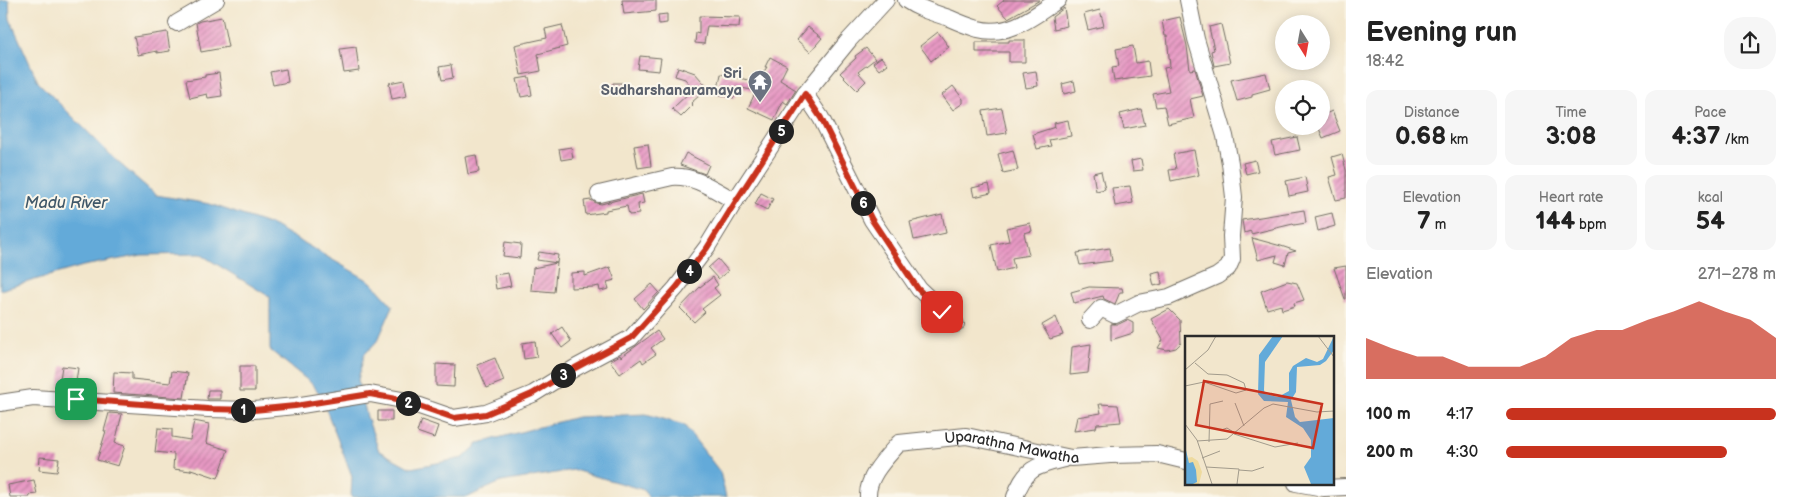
<!DOCTYPE html>
<html lang="en">
<head>
<meta charset="utf-8">
<style>
  body { margin:0; font-family:"Balsamiq Sans",sans-serif; background:#f6f6f6; color:#222; height:100vh; display:flex; flex-direction:column; font-size:19px; white-space:nowrap }
  * { box-sizing:border-box; margin:0 }
  p { font-size:16px; color:#767676 }
  .icon { flex:none; width:28px; height:28px; fill:none; stroke:currentColor; stroke-width:2; stroke-linecap:round; stroke-linejoin:round }
  .map { position:relative; flex:1; overflow:hidden }
  .sheet { display:flex; flex-direction:column; background:#fff; width:450px }
  .sheet>* { flex:none }
  .needle { width:32px; rotate:169deg }
  .buttons { position:absolute; left:1275px; top:15px; display:grid; gap:10px }
  .buttons a { display:grid; place-items:center; width:55px; height:55px; border-radius:50%; background:#fff; box-shadow:0 2px 12px #0003; font-size:25px }
  .pin { position:absolute; display:grid; place-items:center; width:42px; height:42px; color:#fff; margin:-21px; border-radius:10px; box-shadow:0 2px 8px #0006 }
  .km { position:absolute; width:25px; height:25px; margin:-12px; border-radius:50%; background:#222; color:#fff; font-size:14px; line-height:25px; text-align:center }
  .round { display:grid; place-items:center; flex:none; width:52px; height:52px; border-radius:20px; background:#f6f6f6 }
  .head { display:flex; align-items:center; justify-content:space-between; height:85px; padding:0 20px }
  h1 { font-size:28px; font-weight:800; line-height:38px }
  .figures { display:grid; grid-template-columns:repeat(3,1fr); gap:8px; height:85px; padding:5px 20px }
  .figures div { display:grid; align-content:center; border-radius:12px; background:#f6f6f6; text-align:center }
  .figures b { font-size:25px; font-weight:800 }
  .figures small { font-size:14px; font-weight:400 }
  .figures p { font-size:14px }
  .chart { height:140px; padding:10px 20px }
  .chart p { display:flex; justify-content:space-between }
  .chart svg { width:100%; height:90px; margin-top:5px; fill:#c8321e; opacity:.7 }
  ul { padding:0 20px; list-style:none; font-size:16px }
  li { display:grid; grid-template-columns:80px 60px 1fr; align-items:center; height:38px }
  li i { height:12px; border-radius:6px; background:#c8321e }
  main { display:flex; flex:1; min-height:0 }
  .map>svg:first-child { display:block }
  .water { fill:#63aad9; stroke:#476a82 }
  .building { fill:url(#building-hatch) }
  .lines { fill:none; stroke-linecap:round; stroke-linejoin:round }
  .minor-casing { stroke:#716c63; stroke-width:18 }
  .minor { stroke:#fff; stroke-width:16 }
  .route-casing { stroke:#fff; stroke-width:10 }
  .route { stroke:#c8321e; stroke-width:6 }
  .labels { text-anchor:middle; stroke-width:4; stroke-linejoin:round; paint-order:stroke }
  .worship-label { font-size:15px; font-weight:bold; fill:#5b616d; stroke:#fbf7ec; text-anchor:end }
  .street-label { font-size:15px; fill:#2b2b2b; stroke:#fbf7ec }
  .water-label { font-size:16px; font-style:italic; fill:#3f5768; stroke:#fbf7ec }
  .inset-road { fill:none; stroke:#a29b8c; stroke-width:1 }
  .view { fill:#c8321e; fill-opacity:0.15; stroke:#c8321e; stroke-width:2.5 }
  .inset-edge { fill:none; stroke:#2b2b2b; stroke-width:2.5 }
</style>
</head>
<body>
<main>
<div class="map">
<svg width="1346" height="497" viewBox="0 0 1346 497">
  <defs>
    <pattern id="building-hatch" width="6" height="6" patternUnits="userSpaceOnUse" patternTransform="scale(1.25)"><rect width="6" height="6" fill="#e899c4"/><path d="M-1 1l2-2M0 6l6-6M5 7l2-2" fill="none" stroke="#bc7d9f"/></pattern>
  </defs>
  <rect width="100%" height="100%" fill="#fbf7ec"/>
  <filter id="ink" filterUnits="userSpaceOnUse"><feTurbulence type="fractalNoise" baseFrequency=".02" numOctaves="2"/><feDisplacementMap in="SourceGraphic" scale="10" xChannelSelector="R" yChannelSelector="G"/><feConvolveMatrix kernelMatrix="1 2 1 2 8 2 1 2 1" color-interpolation-filters="sRGB"/></filter>
  <filter id="wash" filterUnits="userSpaceOnUse"><feTurbulence type="fractalNoise" baseFrequency=".0096" numOctaves="4" result="noise"/><feDisplacementMap in="SourceGraphic" scale="20" xChannelSelector="R" yChannelSelector="G"/><feGaussianBlur stdDeviation="1.12" result="paint"/><feColorMatrix in="noise" values="0 0 0 0 0 0 0 0 0 0 0 0 0 0 0 0 0 1.4 0 .05"/><feComposite in="paint" operator="in"/></filter>
  <g filter="url(#wash)">
    <rect width="100%" height="100%" fill="#f2e6cc"/>
    <path class="water" d="M0,0h9l1,19 28,63 81,81 37,32 54,9 64,22 97,56 22,24 -15,34 -14,15 -6,25 9,37 12,34 32,17 52,-10 16,-15 98,-26 69,-3 38,11 36,47 6,25h-78l-4,-7 -70,-20 -73,12 -33,15h-117l1,-21 -32,-82 -9,-11 -41,-33v-53l-70,-43 -58,1 -59,11 -83,24z"/>
    <g id="blocks">
      <path class="building" d="M622,0h34v11l-32,3z
        M1004,0h36l-32,18 -11,-12z
        M1064,8l3,18 -13,3 -2,-12z
        M1100,10l4,16 -16,4 -4,-16z
        M667,14v9l-8,1 -1,-9z
        M699,16l41,1 -1,10 -32,-1 -3,18 -9,-1 1,-10 3,1z
        M222,17l6,30 -27,5 -5,-29 4,-2z
        M1180,17l7,29 3,24 5,-1 8,27 -13,3 4,19 -26,6 -4,-18 -8,1 -3,-13 16,-3 -5,-23 6,-1 -3,-31h-2l-3,-15z
        M1221,24l9,39 -16,3 -3,-15 3,-1 -5,-23z
        M562,25l5,21 -29,8 3,17 -20,4 -6,-30 32,-7 -2,-9z
        M808,27l14,11 -12,14 -13,-12z
        M167,32l3,19 -13,2v-2l-19,4 -4,-18z
        M938,32l11,15 -18,14 -11,-15z
        M1009,40h16v22h-16v-10h-33v-10h33z
        M1133,46l3,17 12,-2 2,15 -36,5 -2,-14 7,-1 -3,-17z
        M356,47l3,24 -15,2 -4,-24z
        M866,48l9,11 -17,13 8,9 -9,9 -17,-17 16,-15 -1,-2z
        M640,56l21,2 -2,13 -21,-2z
        M770,57l17,9 -7,14 16,10 -9,14 -4,-3 -9,19 -26,-12 8,-17 -19,-4 -3,11 -17,-4 4,-20 36,8 10,-15h-2z
        M881,57l6,7 -8,6 -6,-7z
        M451,65l2,13 -11,2 -3,-13z
        M678,67l17,6 13,15 -17,15 2,2 -12,12 -9,-8 21,-20 -8,-10 -10,-3z
        M286,69l2,13 -15,3 -3,-13z
        M1036,71l2,15 -12,2 -3,-15z
        M219,73l3,23 -14,2 -1,-4 -17,4 -4,-18 19,-3v-2z
        M1266,73l4,16 -18,5v3l-15,4 -6,-21z
        M529,77l3,18 -11,2 -4,-18z
        M404,80l3,16 -15,3 -3,-16z
        M1074,81l2,10 -12,3 -2,-10z
        M613,83h11v8l-11,1z
        M953,86l10,13v4l-10,7 -11,-15z
        M1002,108l5,25 -20,3 -4,-25z
        M1141,109l4,16 -21,4 -4,-15z
        M1332,111l8,20 -17,7 -5,-12h3v-10z
        M1068,120l3,16 -22,4 2,6 -14,3 -4,-15 22,-7 -1,-4z
        M1297,137l3,13 -25,5 -3,-13z
        M648,144l3,22 -13,2 -4,-22z
        M571,147l2,11 -12,2 -2,-11z
        M1013,150l5,20 -15,3 -5,-19z
        M1194,150l5,25 -28,6 -2,-11 7,-1 -3,-15z
        M686,153l23,12 -4,9 -25,-9z
        M1342,154l4,16v28l-10,2 -7,-23 8,-2 -5,-18z
        M476,155l3,17 -11,2 -3,-17z
        M1141,159l2,11 -10,1 -2,-10z
        M1255,160l3,11 -12,3 -3,-11z
        M1101,171l4,18 -9,2 -3,-18z
        M1305,177l3,15 -19,4 -3,-15z
        M989,184l2,9 -17,4 -2,-9z
        M1130,186l3,17 -18,3 -3,-18z
        M761,193l12,6 -6,11 -12,-6z
        M642,194l2,9 -6,1 1,10 -10,1 -2,-9 -21,4v2l-20,3 -2,-14 7,-1 5,3 5,1z
        M1304,210l2,13 -12,2 -1,-1 -42,10v-3l-7,2 -2,-13z
        M1332,213l3,13 -17,5 -3,-14z
        M942,214l4,19 -32,7 -4,-18z
        M1030,223l2,8 -8,2 5,22 -17,3 2,10 -17,4 -6,-27 18,-4 -3,-13z
        M1252,238l29,8 15,5 -8,2 -3,12 -10,-3 2,-7 -19,5z
        M505,242l16,2 -1,14 -17,-2z
        M1110,248l2,13 -32,4 -3,-12z
        M539,252l19,3 -1,8 -20,-3z
        M718,259l10,12 -10,8 -10,-11z
        M557,263l-3,29 -23,-2 2,-22z
        M1346,266v33h-1l-11,-31z
        M610,267l5,13 -8,2 2,7 -9,2 -1,-5 -5,1 -23,1v-15l14,-1v4z
        M1160,271l2,13 -8,2 -3,-13z
        M508,273l3,13 -15,3 -2,-14z
        M713,277l5,8 -4,3 6,7 -18,14 3,3 -11,10 -14,-14 20,-21z
        M1287,281l10,2 7,17 -10,3 1,3 -13,4 -1,-5 -14,4 -6,-18z
        M652,284l7,8 -16,17 -8,-10z
        M1089,287l33,1 1,4h-3l-5,12 -11,-5 -1,-3 -29,7 -3,-11z
        M1169,309l11,11 1,23 -5,5 -9,2 -9,-2 5,-8 -12,-21z
        M1056,317l7,18 -13,4 -8,-14z
        M1127,320l6,3v10l-22,7v-16h8z
        M562,327l9,14 -9,7 -10,-14z
        M657,331l6,8 -12,9 5,6 -13,9 -2,-4 -21,15 -10,-13 10,-6 1,2z
        M535,341l2,16 -13,2 -2,-16z
        M1091,344l-3,29 -18,2 2,-28z
        M495,358l9,23 -17,7 -10,-23z
        M436,364l19,1 -1,22 -18,-1z
        M62,366l16,2 -3,20 -16,-2z
        M240,366h15v25h-15z
        M172,371l16,2 -4,25 -71,-5 1,-21 18,1v6l38,4z
        M208,390h12v9h-13z
        M1099,404l19,1 3,17 -24,2 -1,4 -22,3 3,-14 24,-4z
        M378,411h14v10h-14z
        M109,413l13,1 -7,29 10,3 -7,20 -21,-6 9,-29h-2z
        M421,420l17,6 -4,12 -17,-6z
        M194,421l15,3 -3,19 22,7 -10,28 -27,-9v2l-18,-2 1,-15 -19,-2 3,-24 14,1v8l18,3z
        M40,457l19,2 -2,13 -18,-2z
        M34,480l3,14 -8,1 1,2h-20l-2,-12z"/>
    </g>
  </g>
  <g filter="url(#ink)">
    <use href="#blocks" fill-opacity="0" stroke="#716c63" stroke-width="1"/>
    <g class="lines">
      <defs>
        <g id="minor">
          <path d="M906,0c13,9 28,13 43,18 9,4 19,8 29,11 31,8 55,-12 80,-29"/>
          <path d="M177,23l39,-23"/>
          <path d="M805,94l16,24 51,102 47,69 37,35"/>
          <path d="M599,194l73,-17c23,-2 44,14 63,24"/>
          <path d="M1090,320l11,-12 14,7 24,-12 30,-6 48,-21 11,-8 4,-9 -1,-23 3,-39 -4,-34 -5,-27 -29,-97 -8,-39"/>
          <path d="M0,403l33,-5 175,11 46,1 41,-4 75,-12 32,6 52,18 32,-5 47,-19 42,-26 56,-30 45,-50 31,-41 28,-46 70,-107 44,-54 37,-40"/>
          <path d="M1296,483l28,5 22,-1"/>
          <path id="s1" d="M868,497c-1,-21 18,-39 31,-54l67,-7 105,22 39,-3 47,-1 29,7"/>
          <path d="M1015,497c10,-29 21,-31 49,-38"/>
        </g>
      </defs>
      <use href="#minor" class="minor-casing"/>
      <use href="#minor" class="minor"/>
    </g>
  </g>
  <g class="lines" filter="url(#ink)">
    <defs>
      <path id="route" d="M76,399l132,10 46,1 41,-4 75,-12 32,6 52,18 32,-4 46,-20 43,-26 56,-30 45,-50 31,-40 29,-47 69,-107 16,24 51,102 46,69 24,23"/>
    </defs>
    <use href="#route" class="route-casing"/>
    <use href="#route" class="route"/>
  </g>
  <defs>
    <symbol id="temple-pin" viewBox="-11 -11 22 30"><path d="M0 17L-7.5 6A9.5 9.5 0 1 1 7.5 6Z" fill="#6b7280" stroke="#fbf7ec"/><path d="M0-6L5-2H3V0L6.5 2.5H4V6H1.5V3h-3V6H-4V2.5H-6.5L-3 0V-2H-5Z" fill="#fff"/></symbol>
  </defs>
  <g fill-rule="evenodd">
    <use href="#temple-pin" x="746" y="68" width="28" height="38"/>
  </g>
  <g class="labels">
    <g class="worship-label">
      <text x="742" y="78">Sri<tspan x="742" dy="17">Sudharshanaramaya</tspan></text>
    </g>
    <g class="street-label">
      <text dy="5" stroke="none"><textPath href="#s1" startOffset="178">Uparathna Mawatha</textPath></text>
    </g>
    <g class="water-label">
      <text x="66" y="208">Madu River</text>
    </g>
  </g>
  <g transform="translate(1185 336)">
    <rect width="149" height="149" fill="#f2e6cc"/>
    <path d="M7,121l6,4 4,11 -3,12h-6l4,-2 -10,-24z" fill="#eeda9e"/>
    <path d="M88,0h10l-18,26 -1,28 1,4 13,3 11,-6v-18l4,-7 13,-8 11,4 6,-3 11,-23v14l-8,11 -6,4 -23,2 -1,25 -5,8 4,17 5,5 34,-4v66h-23l-7,-17 7,-10v-17l-8,-12 -17,-11 2,-15 -24,-1 -6,-7 1,-39zM0,110l4,17 4,-1 3,8 1,12 -4,2h-8z" fill="#63aad9"/>
    <path class="inset-road" d="M133,0l16,21M0,34l23,-20 8,-14M0,50l19,-4 32,11 10,-3 -2,-7 -17,-8 -19,-1 -13,-11M50,67l9,23M0,88l12,16 15,44M36,94l6,-2 8,5M49,98l41,13 23,-4M12,105l30,-2 37,-31 9,-4 44,8 17,-1M24,106l1,-38 13,-3M17,122l18,-7M21,131l33,2 -2,15M54,134l13,1 12,-4"/>
    <path class="view" d="M19,45l118,23 -9,44 -117,-23z"/>
    <rect width="149" height="149" class="inset-edge"/>
  </g>
</svg>
<div class="buttons">
<a><svg class="needle" viewBox="-14 -14 28 28"><path d="M0-13l5 13h-10z" fill="#e53935"/><path d="M0 13l5-13h-10z" fill="#767676"/></svg></a>
<a><svg class="icon" aria-label="locate" viewBox="0 0 24 24"><circle cx="12" cy="12" r="6"/><path d="M12 2v4M12 18v4M2 12h4M18 12h4"/></svg></a>
</div>
<div class="pin" style="left:76px;top:399px;background:#1e9e55"><svg class="icon" aria-label="arrive" viewBox="0 0 24 24"><path d="M6 21V4h12l-3 4 3 4H6"/></svg></div>
<div class="pin" style="left:942px;top:312px;background:#d93025"><svg class="icon" aria-label="check" viewBox="0 0 24 24"><path d="M5 12l5 5 9-10"/></svg></div>
<b class="km" style="left:243px;top:410px">1</b>
<b class="km" style="left:408px;top:403px">2</b>
<b class="km" style="left:563px;top:375px">3</b>
<b class="km" style="left:689px;top:271px">4</b>
<b class="km" style="left:781px;top:131px">5</b>
<b class="km" style="left:863px;top:203px">6</b>
</div>
<section class="sheet">
<div class="head"><div><h1>Evening run</h1><p>18:42</p></div><a class="round"><svg class="icon" aria-label="share" viewBox="0 0 24 24"><path d="M12 15V3M7 8l5-5 5 5M5 13v7h14v-7"/></svg></a></div>
<div class="figures">
<div><p>Distance</p><b>0.68<small> km</small></b></div>
<div><p>Time</p><b>3:08</b></div>
<div><p>Pace</p><b>4:37<small> /km</small></b></div>
</div>
<div class="figures">
<div><p>Elevation</p><b>7<small> m</small></b></div>
<div><p>Heart rate</p><b>144<small> bpm</small></b></div>
<div><p>kcal</p><b>54</b></div>
</div>
<div class="chart"><p><span>Elevation</span>271–278 m</p>
<svg viewBox="0 0 160 44" preserveAspectRatio="none"><path d="M0 44V24L10 29L20 33L30 33L40 38L50 38L60 38L70 33L80 24L90 20L100 20L110 15L120 11L130 6L140 11L150 15L160 24V44z"/></svg>
</div>
<ul>
<li><b>100 m</b>4:17<i style="width:100%"></i></li>
<li><b>200 m</b>4:30<i style="width:82%"></i></li>
</ul>
</section>
</main>
</body>
</html>
